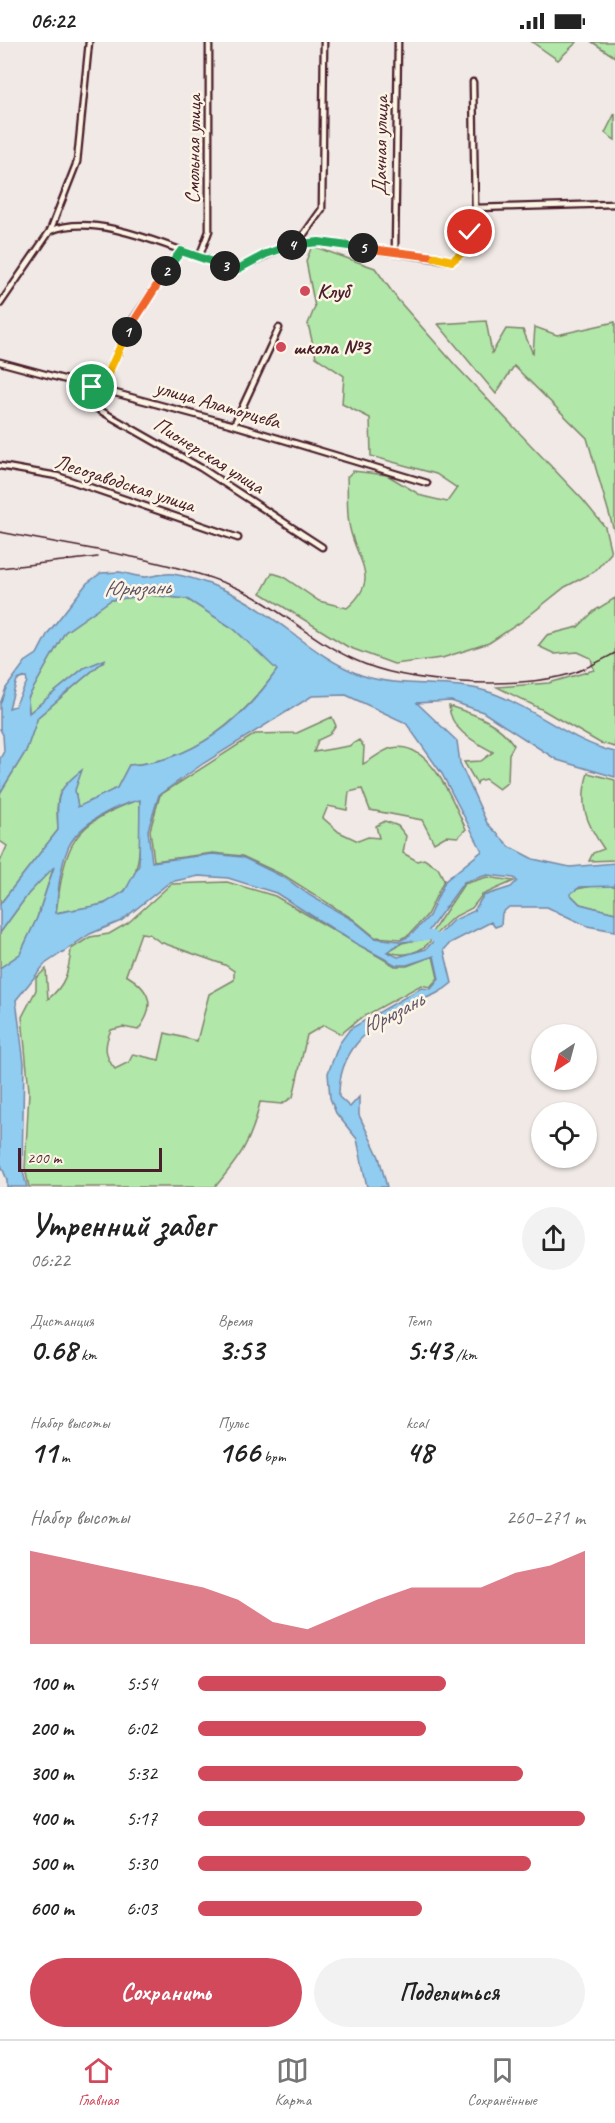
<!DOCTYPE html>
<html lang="ru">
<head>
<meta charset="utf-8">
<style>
  body { margin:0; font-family:Caveat,sans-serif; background:#f2f2f2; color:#222; height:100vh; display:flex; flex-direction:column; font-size:22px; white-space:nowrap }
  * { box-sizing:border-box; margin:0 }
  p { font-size:20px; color:#767676 }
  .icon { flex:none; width:33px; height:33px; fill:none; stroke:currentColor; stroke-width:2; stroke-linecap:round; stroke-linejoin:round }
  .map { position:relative; height:1145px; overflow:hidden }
  .drawer { display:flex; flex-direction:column; background:#fff; flex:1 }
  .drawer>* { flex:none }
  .needle { width:39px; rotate:216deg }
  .fabs { position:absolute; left:531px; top:982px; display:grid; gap:12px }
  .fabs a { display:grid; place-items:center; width:66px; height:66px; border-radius:50%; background:#fff; box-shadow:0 2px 4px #0004; font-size:30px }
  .scale { position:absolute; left:18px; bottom:15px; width:144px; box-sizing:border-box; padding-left:6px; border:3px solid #4a1f2b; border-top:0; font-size:16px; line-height:21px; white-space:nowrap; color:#4a1f2b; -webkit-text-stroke:4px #fcf5e5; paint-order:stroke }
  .pin { position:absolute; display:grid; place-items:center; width:51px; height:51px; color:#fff; margin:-26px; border:3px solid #fff; border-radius:50%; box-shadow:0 2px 6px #0007 }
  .km { position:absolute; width:30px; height:30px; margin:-15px; border-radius:50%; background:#222; color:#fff; font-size:16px; line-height:30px; text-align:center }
  .round { display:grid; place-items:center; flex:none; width:63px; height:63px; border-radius:32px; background:#f2f2f2 }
  .headline { display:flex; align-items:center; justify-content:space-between; height:102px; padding:0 30px }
  h1 { font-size:33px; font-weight:600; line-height:45px }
  .figures { display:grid; grid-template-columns:repeat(3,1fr); gap:9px; height:102px; padding:6px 30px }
  .figures div { display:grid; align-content:center }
  .figures b { font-size:30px; font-weight:600 }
  .figures small { font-size:16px; font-weight:400 }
  .figures p { font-size:16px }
  .chart { height:168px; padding:12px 30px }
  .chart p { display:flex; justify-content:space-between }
  .chart svg { width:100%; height:108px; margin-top:6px; fill:#d1495b; opacity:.7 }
  .button { display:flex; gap:12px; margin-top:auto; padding:12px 30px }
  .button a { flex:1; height:69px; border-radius:36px; background:#d1495b; color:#fff; font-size:24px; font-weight:600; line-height:69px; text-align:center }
  .button a+a { background:#f2f2f2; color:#222 }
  ul { padding:0 30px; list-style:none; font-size:20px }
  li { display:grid; grid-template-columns:96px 72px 1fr; align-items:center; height:45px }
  li i { height:15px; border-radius:8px; background:#d1495b }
  .status { display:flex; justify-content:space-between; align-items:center; height:42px; padding:0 30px; background:#fff; direction:ltr }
  .status svg { height:16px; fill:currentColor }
  .menu { display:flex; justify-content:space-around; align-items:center; height:84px; border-top:2px solid #e0e0e0; background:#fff; font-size:16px; color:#767676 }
  .menu a { display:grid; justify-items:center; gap:3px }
  .menu .on { color:#d1495b }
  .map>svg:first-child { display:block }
  .green { fill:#b1e7a9; stroke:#7e836a; stroke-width:1.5; fill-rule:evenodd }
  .water { fill:#91ccf1; stroke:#7587a2; stroke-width:1.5; fill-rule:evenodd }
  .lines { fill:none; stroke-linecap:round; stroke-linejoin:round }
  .river { stroke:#91ccf1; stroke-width:9 }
  .minor-casing { stroke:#4a1f2b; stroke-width:9 }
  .minor { stroke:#fcf5e5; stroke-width:4.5 }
  .rail { stroke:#4a1f2b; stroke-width:1.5 }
  .split-1-casing { stroke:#fff; stroke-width:12 }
  .split-2-casing { stroke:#fff; stroke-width:12 }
  .split-3-casing { stroke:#fff; stroke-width:12 }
  .split-4-casing { stroke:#fff; stroke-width:12 }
  .split-5-casing { stroke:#fff; stroke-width:12 }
  .split-6-casing { stroke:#fff; stroke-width:12 }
  .split-7-casing { stroke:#fff; stroke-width:12 }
  .split-1 { stroke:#f5b400; stroke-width:8 }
  .split-2 { stroke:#f0652b; stroke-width:8 }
  .split-3 { stroke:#22a559; stroke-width:8 }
  .split-4 { stroke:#22a559; stroke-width:8 }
  .split-5 { stroke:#22a559; stroke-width:8 }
  .split-6 { stroke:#f0652b; stroke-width:8 }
  .split-7 { stroke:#f5b400; stroke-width:8 }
  .poi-dot { fill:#d1495b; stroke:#fcf5e5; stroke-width:2 }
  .labels { text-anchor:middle; stroke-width:5; stroke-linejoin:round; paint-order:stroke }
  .street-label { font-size:21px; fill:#4a1f2b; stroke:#fcf5e5 }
  .poi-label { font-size:21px; font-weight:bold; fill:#4a1f2b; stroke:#fcf5e5; text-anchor:start }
  .water-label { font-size:22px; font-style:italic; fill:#5f5366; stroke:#fcf5e5 }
</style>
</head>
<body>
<div class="status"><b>06:22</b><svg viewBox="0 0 49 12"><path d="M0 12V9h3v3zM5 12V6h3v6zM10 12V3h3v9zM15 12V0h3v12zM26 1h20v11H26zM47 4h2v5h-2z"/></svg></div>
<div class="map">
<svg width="615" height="1145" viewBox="0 0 615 1145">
  <rect width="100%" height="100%" fill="#f0e9e6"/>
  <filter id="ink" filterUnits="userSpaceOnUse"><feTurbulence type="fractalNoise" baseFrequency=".0167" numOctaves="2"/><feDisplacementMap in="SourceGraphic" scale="12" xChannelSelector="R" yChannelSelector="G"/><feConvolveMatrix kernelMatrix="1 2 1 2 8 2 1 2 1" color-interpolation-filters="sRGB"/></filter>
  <g filter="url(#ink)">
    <path class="green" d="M532,0h45l-19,18z
      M592,0h23v15z
      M615,71v27l-10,-7z
      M312,204l63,22 23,32 58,66 127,134 22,27 6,26 -17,19 -29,15 -44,35 -32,21 -47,15 -48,6 -46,-17 -87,-54 11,-20 10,3 37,25 28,7c34,-29 11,-45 3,-79 -4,-16 -2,-36 -3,-52l6,-6 34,4 35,21 25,6 10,-14 -21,-14 -65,-18 -1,-38 -28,-14 2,-28 -28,-19 -8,-33 7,-17 -9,-46z
      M486,279l6,32 14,-24 17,1 10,24 2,-27 22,8 58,-13v212l-28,-96 -73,-72 -18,28 -58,-70z
      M150,553l37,4 47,30 44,40c-36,51 -86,93 -149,96l-12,23 -39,20 -3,-18 6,-19c-26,19 -25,27 -23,59l-58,74v-42l7,-16 -7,-5v-48l26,-42 12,-34 66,-56 -20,7 -55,45 -1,-15 37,-66 45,-32z
      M615,556v149l-15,-4 -57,-33 -46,-23 52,-4 45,-13 -3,-12 -13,-6 -23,2 -17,-8 9,-11 31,-8 16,-16z
      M449,664c27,9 48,15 65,39l-5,9 -1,28 -9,7 -14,-10 -7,2 -1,3 -13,-22 17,-1 12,-9c-18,-10 -43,-22 -44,-46z
      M332,675l4,9 -7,9 -11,5 -4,12 35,-6 10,-6 5,7 -1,17c8,-4 20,-14 29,-16 39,-8 61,54 74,81l-8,8 -12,-1 -12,7 -12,-23 -52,-10 -8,-21 -13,3 -2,18 -19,-4 -5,12 16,14 19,9 10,-4 11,1 -3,-12 9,-5 13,5 8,10 -3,17 14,8 7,-2 14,9 6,12 -17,35 -18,20 -9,4 -25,-2 -22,-18 -68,-43 -43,-20 -29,-3 -59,8 -4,-31 10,-35 95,-61 42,-1z
      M588,731l27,7v80l-26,1 4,-8 11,-4c-18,-26 -26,-45 -16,-76z
      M140,757c-1,37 8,93 -38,105 -15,5 -31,5 -46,9 10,-71 14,-88 84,-114z
      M54,824l-17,52 -17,36 -20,14v-35l29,-40z
      M487,835l27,4 -32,14 -10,13 -20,10 -17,17 -3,-3 32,-48z
      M227,840l48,14 120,70h12l26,-10 5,22 -8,9 -9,-2 -62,34 -18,15 -17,-9 -17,10 -14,62 -11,7 -22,-2c-8,39 -20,55 -45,85h-186l-4,-19 4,-77 -7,-74 14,-27v-12l10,-9 2,30c17,-13 21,-28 23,-50l19,-12 19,-3 19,-11 43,-39zM141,891l8,1 11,8 65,23 9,6v9l-25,14 -12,47 -32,-8 -6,27 -26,-6 -4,8 -14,7c-11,-13 -11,-24 -4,-39l12,-3 15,3c19,-24 12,-41 -12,-55z
      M597,843l18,1v27l-35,-9 -10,-10 2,-4z
      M428,895l3,3c-9,13 -29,18 -43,11l14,-8z"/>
    <path class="water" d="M119,530c8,1 18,5 27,5 8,-1 18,-4 27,-3 23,4 53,15 73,27 40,23 71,57 115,74 42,15 89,3 131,18 43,15 79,49 123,59v25l-58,-17 -74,-48 -32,-11 -34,2 40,38 3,22 27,60 23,24 23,12 37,8 45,-4v23l-35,1 -10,7 10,10 35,9v18l-28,-5 -40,-19h-38l-7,6 -1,12 -6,2 -4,-5 -41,21 -6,7 8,33c-14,13 -32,16 -49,25 -37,20 -65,45 -64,89l11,10 9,-10v18l20,42 8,30h-20l-10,-48 -21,-26 -6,-15 -2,-25 11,-29 11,-15 71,-41 10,1 8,-10 -5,-23 -27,9h-11l-41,-22 -79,-50 -48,-15 -29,-2 -29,6 -49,39 -31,13 -45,30 -29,36 8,63 -2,105 5,19h-20v-7l-7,-18v-194l20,-14 17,-36 17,-51 -25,26 -29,40v-29l58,-74c-1,-33 -3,-39 24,-60l-7,20 3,17 39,-19 12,-23c63,-3 114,-45 148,-95l-43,-41 -47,-30 -37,-4 -39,5 -46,32 -37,66 1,15 55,-45 22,-9 -68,58 -12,34 -26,42v-34l4,-8 -1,-16 -3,-6v-25l6,-16 19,-26 12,-8 11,-21 39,-50 14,-10zM26,635l1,5 -12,24 -6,2 8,-28zM346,653l60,28 36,51 40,77 -37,30 -16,35 -19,20 -11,5 -24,-3 -22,-18 -42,-24 -26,-18 -43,-21 -29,-3 -61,8 -4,-32 11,-35 45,-32 108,-67zM140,758l-1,65 -14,26 -21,13 -48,9c2,-21 4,-46 12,-65 11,-25 48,-43 72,-48zM487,833l27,3 3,3 -6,6 -28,9 -9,15 -22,10 -26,28 -28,8 -11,-5 15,-10 20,-2 42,-58z"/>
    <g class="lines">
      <path class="river" d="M415,895l16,-2 7,5 6,-4"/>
      <defs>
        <path id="minor" d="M473,40l2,126
          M50,189c53,-22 135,26 188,38 27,-14 50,-25 81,-27l133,19 16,-13 2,-28 5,-12 140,-4
          M297,202l25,-35 2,-167
          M395,209l3,-209
          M200,213l9,-24v-189
          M0,262l50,-73 27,-69 12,-120
          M0,320l234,63 193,58
          M92,345l2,20 107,61 121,79
          M101,347l33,-71 47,-67
          M234,383l45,-97
          M0,424l57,10 181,62"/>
      </defs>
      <use href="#minor" class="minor-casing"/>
      <use href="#minor" class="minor"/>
      <path class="rail" d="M0,490c75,15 159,25 230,53 45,18 80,55 125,75 51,24 161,30 215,14 16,-5 30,-13 45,-21
        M0,526l98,-11"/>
    </g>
  </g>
  <g class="lines" filter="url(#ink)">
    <defs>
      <path id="split-1" d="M92,345l9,2 26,-57"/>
      <path id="split-2" d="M127,290l39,-61"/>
      <path id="split-3" d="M166,229l15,-20 44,15"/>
      <path id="split-4" d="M225,224l13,3 28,-15 26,-9"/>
      <path id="split-5" d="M292,203l27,-3 44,6"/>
      <path id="split-6" d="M363,206l72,9"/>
      <path id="split-7" d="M435,215l17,4 16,-13 2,-16"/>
    </defs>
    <use href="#split-1" class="split-1-casing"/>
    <use href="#split-2" class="split-2-casing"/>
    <use href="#split-3" class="split-3-casing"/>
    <use href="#split-4" class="split-4-casing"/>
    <use href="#split-5" class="split-5-casing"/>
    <use href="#split-6" class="split-6-casing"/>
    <use href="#split-7" class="split-7-casing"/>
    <use href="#split-1" class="split-1"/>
    <use href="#split-2" class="split-2"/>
    <use href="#split-3" class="split-3"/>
    <use href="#split-4" class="split-4"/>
    <use href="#split-5" class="split-5"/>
    <use href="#split-6" class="split-6"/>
    <use href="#split-7" class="split-7"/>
  </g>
  <g class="poi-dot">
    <circle cx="305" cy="249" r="6"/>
    <circle cx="281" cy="305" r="6"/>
  </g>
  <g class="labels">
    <g class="street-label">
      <text transform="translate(380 104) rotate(-89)" y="7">Дачная улица</text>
      <text transform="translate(193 107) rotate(-89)" y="7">Смольная улица</text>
      <text transform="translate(218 362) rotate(16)" y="7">улица Алаторцева</text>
      <text transform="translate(209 413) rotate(32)" y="7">Пионерская улица</text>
      <text transform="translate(125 441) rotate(18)" y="7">Лесозаводская улица</text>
    </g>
    <g class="poi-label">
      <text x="317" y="256">Клуб</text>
      <text x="293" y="312">школа №3</text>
    </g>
    <g class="water-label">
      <text transform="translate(137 545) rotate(-2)" y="8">Юрюзань</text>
      <text transform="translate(392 971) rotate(-28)" y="8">Юрюзань</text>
    </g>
  </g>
</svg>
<div class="fabs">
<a><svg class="needle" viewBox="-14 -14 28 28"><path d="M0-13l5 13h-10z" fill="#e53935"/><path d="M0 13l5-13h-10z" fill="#767676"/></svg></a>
<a><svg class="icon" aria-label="locate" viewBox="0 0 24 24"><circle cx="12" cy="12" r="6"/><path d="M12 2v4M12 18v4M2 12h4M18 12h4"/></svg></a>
</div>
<div class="scale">200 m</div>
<div class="pin" style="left:92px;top:345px;background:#1e9e55"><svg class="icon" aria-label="arrive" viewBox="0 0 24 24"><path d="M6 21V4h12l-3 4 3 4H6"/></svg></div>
<div class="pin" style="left:470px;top:190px;background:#d93025"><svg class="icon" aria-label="check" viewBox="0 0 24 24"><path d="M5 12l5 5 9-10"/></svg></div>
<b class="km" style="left:127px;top:290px">1</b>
<b class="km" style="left:166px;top:229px">2</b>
<b class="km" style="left:225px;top:224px">3</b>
<b class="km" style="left:292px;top:203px">4</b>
<b class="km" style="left:363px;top:206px">5</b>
</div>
<section class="drawer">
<div class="headline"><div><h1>Утренний забег</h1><p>06:22</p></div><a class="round"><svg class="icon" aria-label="share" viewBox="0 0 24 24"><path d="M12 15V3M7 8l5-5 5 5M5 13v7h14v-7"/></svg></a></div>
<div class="figures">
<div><p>Дистанция</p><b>0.68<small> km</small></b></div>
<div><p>Время</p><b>3:53</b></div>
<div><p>Темп</p><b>5:43<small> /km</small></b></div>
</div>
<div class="figures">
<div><p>Набор высоты</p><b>11<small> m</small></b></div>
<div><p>Пульс</p><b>166<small> bpm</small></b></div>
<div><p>kcal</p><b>48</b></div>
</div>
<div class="chart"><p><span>Набор высоты</span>260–271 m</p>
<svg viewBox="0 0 160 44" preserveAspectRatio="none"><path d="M0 44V6L10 9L20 12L30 15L40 18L50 21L60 26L70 35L80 38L90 32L100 26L110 21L120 21L130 21L140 15L150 12L160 6V44z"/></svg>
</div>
<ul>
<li><b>100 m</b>5:54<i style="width:64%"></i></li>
<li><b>200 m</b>6:02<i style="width:59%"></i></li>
<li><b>300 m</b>5:32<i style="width:84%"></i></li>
<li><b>400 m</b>5:17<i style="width:100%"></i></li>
<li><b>500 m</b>5:30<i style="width:86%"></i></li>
<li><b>600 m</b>6:03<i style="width:58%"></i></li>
</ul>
<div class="button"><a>Сохранить</a><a>Поделиться</a></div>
</section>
<nav class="menu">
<a class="on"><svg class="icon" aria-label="home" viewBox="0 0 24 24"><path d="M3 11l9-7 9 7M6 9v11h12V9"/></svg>Главная</a>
<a><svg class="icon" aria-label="map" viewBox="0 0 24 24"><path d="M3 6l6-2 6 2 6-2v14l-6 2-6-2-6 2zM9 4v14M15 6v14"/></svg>Карта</a>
<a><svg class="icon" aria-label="saved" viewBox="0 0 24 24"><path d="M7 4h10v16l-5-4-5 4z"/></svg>Сохранённые</a>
</nav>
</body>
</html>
